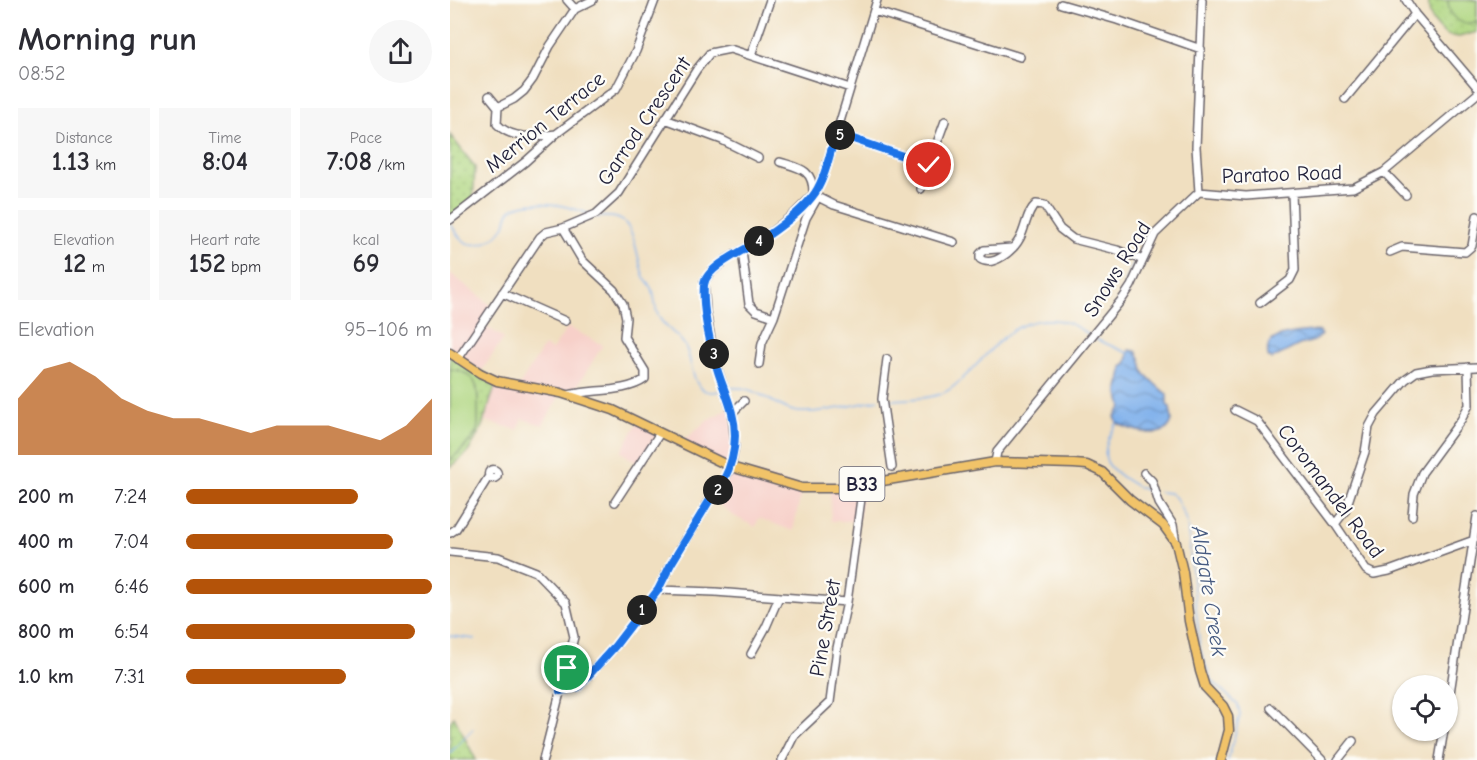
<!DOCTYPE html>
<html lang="en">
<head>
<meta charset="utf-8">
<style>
  body { margin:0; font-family:"Comic Neue",sans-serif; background:#f7f7f7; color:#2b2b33; height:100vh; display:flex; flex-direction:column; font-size:22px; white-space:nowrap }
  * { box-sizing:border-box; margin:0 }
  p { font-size:20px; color:#7c7c81 }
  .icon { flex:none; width:33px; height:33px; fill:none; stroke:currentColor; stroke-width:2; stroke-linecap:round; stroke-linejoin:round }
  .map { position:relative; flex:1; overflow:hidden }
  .side { display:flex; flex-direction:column; background:#fff; width:450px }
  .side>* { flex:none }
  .buttons { position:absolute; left:942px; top:675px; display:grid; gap:12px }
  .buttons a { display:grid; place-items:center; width:66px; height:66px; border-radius:50%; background:#fff; box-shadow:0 2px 4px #0004; font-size:30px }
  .pin { position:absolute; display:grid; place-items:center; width:51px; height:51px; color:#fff; margin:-26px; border:3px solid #fff; border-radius:50%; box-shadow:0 2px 6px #0007 }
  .km { position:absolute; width:30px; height:30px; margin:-15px; border-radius:50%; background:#222; color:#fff; font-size:16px; line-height:30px; text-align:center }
  .round { display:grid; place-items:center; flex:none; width:63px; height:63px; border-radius:32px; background:#f7f7f7 }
  .headline { display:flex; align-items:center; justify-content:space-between; height:102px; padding:0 18px }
  h1 { font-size:33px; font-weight:600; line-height:45px }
  .stats { display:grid; grid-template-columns:repeat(3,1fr); gap:9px; height:102px; padding:6px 18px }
  .stats div { display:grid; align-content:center; border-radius:0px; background:#f7f7f7; text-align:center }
  .stats b { font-size:26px; font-weight:600 }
  .stats small { font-size:16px; font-weight:400 }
  .stats p { font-size:16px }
  .chart { height:168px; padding:12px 18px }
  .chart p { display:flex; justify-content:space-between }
  .chart svg { width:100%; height:108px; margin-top:6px; fill:#b45309; opacity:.7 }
  ul { padding:0 18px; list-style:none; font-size:20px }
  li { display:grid; grid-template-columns:96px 72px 1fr; align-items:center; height:45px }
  li i { height:15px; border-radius:8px; background:#b45309 }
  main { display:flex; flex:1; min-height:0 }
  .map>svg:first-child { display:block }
  .built { fill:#f7d0c9 }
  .park { fill:url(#park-dots); stroke:#687c5e; stroke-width:1.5 }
  .pitch { fill:#afd680; stroke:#687c5e; stroke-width:1.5 }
  .water { fill:url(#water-waves); stroke:#506993; stroke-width:1.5 }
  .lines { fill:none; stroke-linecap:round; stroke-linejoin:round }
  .stream { stroke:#7fb0eb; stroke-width:1.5 }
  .minor-casing { stroke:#6a646a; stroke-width:10 }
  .major-casing { stroke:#6a646a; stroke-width:11 }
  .minor { stroke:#fff; stroke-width:7 }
  .major { stroke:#f1c369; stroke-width:8 }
  .route-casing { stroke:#fff; stroke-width:12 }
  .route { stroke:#1a73e8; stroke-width:8 }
  .labels { text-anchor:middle; stroke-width:4.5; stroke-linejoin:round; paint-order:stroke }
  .shield { fill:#fdfcf7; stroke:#646373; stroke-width:1.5 }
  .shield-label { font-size:20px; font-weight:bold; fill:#22223b }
  .street-label { font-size:21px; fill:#22223b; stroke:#fdfcf7 }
  .water-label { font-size:22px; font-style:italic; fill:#475b81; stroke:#fdfcf7 }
</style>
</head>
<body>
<main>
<section class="side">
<div class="headline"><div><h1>Morning run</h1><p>08:52</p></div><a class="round"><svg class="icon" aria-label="share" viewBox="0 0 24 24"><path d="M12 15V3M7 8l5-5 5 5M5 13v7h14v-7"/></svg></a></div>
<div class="stats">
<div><p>Distance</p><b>1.13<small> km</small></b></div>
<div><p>Time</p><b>8:04</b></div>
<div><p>Pace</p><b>7:08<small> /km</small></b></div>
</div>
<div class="stats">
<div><p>Elevation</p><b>12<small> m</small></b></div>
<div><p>Heart rate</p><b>152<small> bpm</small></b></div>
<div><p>kcal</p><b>69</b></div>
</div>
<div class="chart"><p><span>Elevation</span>95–106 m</p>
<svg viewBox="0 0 160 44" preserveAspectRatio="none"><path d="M0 44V21L10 9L20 6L30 12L40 21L50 26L60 29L70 29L80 32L90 35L100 32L110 32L120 32L130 35L140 38L150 32L160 21V44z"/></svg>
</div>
<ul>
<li><b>200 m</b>7:24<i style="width:70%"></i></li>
<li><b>400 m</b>7:04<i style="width:84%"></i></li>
<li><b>600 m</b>6:46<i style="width:100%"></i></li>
<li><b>800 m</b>6:54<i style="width:93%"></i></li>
<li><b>1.0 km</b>7:31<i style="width:65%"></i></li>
</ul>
</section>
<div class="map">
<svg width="1027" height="760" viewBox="0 0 1027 760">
  <defs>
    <pattern id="park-dots" width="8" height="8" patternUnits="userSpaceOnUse" patternTransform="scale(1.5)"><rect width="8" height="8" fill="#afd680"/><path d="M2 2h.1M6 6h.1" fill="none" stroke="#96b770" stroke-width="1.8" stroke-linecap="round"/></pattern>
    <pattern id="water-waves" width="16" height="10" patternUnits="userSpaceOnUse" patternTransform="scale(1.5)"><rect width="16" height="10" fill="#7fb0eb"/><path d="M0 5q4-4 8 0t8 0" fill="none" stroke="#688fc0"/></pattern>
  </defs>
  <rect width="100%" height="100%" fill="#fdfcf7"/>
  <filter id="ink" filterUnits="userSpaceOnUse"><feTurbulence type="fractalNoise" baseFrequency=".0167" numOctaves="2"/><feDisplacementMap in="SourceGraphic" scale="12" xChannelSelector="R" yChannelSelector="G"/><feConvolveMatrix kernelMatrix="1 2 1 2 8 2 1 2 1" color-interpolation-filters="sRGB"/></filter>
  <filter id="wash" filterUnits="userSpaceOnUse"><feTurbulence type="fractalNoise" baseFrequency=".008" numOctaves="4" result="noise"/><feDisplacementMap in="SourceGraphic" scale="24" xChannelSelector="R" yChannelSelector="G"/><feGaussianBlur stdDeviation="1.35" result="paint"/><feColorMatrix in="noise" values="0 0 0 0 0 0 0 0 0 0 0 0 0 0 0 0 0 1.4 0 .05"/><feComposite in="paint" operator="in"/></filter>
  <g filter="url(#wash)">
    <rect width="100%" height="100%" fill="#f0dfc0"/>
    <path class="built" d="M0,273l43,34 -11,17 22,14 -24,35 -30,-20z
      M118,327l35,18 -31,49 -11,-1 -18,32 -21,-6 -4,11 -33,-9 12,-40 22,5 25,-40 8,4z
      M280,407l5,38 -4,22 71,21 -9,43 -34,-13 -4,9 -21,-11 -23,-18 19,-31 -49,-24 24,-21z
      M188,422l22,11 -20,32 -19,-13z
      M413,484l-4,37h-28l-1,-32z"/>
    <path class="park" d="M979,0h48v32l-18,5 -13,-2c-12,-12 -19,-18 -17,-35z
      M0,135l25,32 -2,35 -23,18z
      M0,353l47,28 -16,48 -13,23 -18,15z
      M4,717l22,43h-26v-38z"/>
    <path class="pitch" d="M998,0h29v22c-17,5 -29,-5 -29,-22z
      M0,369c31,4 28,22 28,45 0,7 1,13 -2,19 -6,10 -18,19 -26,28z"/>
    <path class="water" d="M864,331l6,1 2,3 -8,6 -15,4 -27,14 -4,-2c0,-3 -1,-6 0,-10 3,-14 35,-15 46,-16z
      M679,350l7,1 4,7 4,15c8,8 14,15 23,21v11l3,2c0,4 2,10 2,13 -6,23 -42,10 -55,3l-2,-7 7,-9c-1,-5 -3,-10 -4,-15 -1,-8 5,-15 4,-25l5,-5z"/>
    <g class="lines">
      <path class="stream" d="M146,217c11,0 22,-2 30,7 11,14 11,36 18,53 2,5 8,9 9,15 2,8 2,16 5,23 5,13 21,19 27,31 10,19 4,55 38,44
        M1,225c3,4 7,11 11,15 14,11 36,-1 43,-15 2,-5 1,-12 7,-16 18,-12 58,-3 77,5
        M689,255l10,-21 28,-28
        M678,283l-3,-3 11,-20
        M643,338l35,15
        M277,389c24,-7 45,16 66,22 20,5 65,-7 85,-11
        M436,400c17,-1 38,0 55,-6 8,-3 16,-10 22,-16 25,-22 43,-55 80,-58 19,-2 31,4 46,15
        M667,423c-6,10 -14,24 -11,36 3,12 33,31 45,32
        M709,492l11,1 6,5 11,24 13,127 11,31 27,25 2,10 -12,45
        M0,636l25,3
        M0,753l23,-24"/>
    </g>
  </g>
  <g filter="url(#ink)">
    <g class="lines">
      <defs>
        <path id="minor" d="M117,0l8,9
          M956,0l9,14 62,73
          M611,4l56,16 84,29
          M424,11l146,46
          M301,55l19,-55
          M39,96l9,11 -1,17c15,16 38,13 59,10
          M895,99l70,-85
          M48,107l16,-8 10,-8 9,-12 17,-33 25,-37 18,-9
          M215,119l57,21 36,18
          M386,133l93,32 16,-44
          M330,162c19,6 33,7 33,30
          M934,172l22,23
          M471,189l8,-24
          M749,192l47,4 107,-8 31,-16 93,-78
          M368,197l16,8 120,37
          M0,220l75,-58 31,-28 60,-45 20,-38 19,-51
          M113,228l19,32 32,30 9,14 3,14 -2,19 21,34v8c-19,14 -54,10 -77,16
          M561,248l-27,2 -4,4v5c13,9 34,-9 40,-21 6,-11 6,-25 16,-34l8,1 16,24 13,10 44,11 26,10
          M292,251l7,53 7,7 18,6
          M940,252l12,-5 63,5 7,-6 5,-30
          M52,293l63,28
          M810,303l30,-23 5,-10 -3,-77
          M8,359l82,-122 6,-5 17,-4 33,-14 23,-21 78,-124 13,-16 20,-4 120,39
          M437,359l-5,40 10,68
          M309,364l3,-21 12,-26 32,-99 12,-21 -3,-4
          M785,410l22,11 78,103 31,46 8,4 15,-3 85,-31
          M282,413l12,-12
          M545,462l2,-10 126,-154 8,-12 24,-52 44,-42 -3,-45 6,-147
          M38.5 474a4.5 4.5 0 1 1 9 0a4.5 4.5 0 1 1-9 0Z
          M694,473l8,8 7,22 14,22 3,18
          M165,502l45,-69
          M962,516l2,-22 8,-21 39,-53 8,-15 -1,-38
          M885,524l10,-13 20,-59 4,-25 7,-13 29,-34 11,-8 16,-3 45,-2
          M0,533l6,-4 33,-53
          M0,552l48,5 38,15 30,31 8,34 -31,123
          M208,590l57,2 132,10
          M301,654l15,-27 13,-30
          M110,691l18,-4 37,-41 43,-56 13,-26 40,-66 8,-9 12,-22 4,-22 -3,-32 -17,-52 -9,-49 -2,-30 7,-10 16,-13 41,-24 26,-21 21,-21 10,-22 52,-171
          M998,706l29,-190
          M821,708l51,52
          M332,760l12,-24 36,-34 7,-54 10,-46 16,-118
          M888,760l15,-19
          M989,760l5,-30"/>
        <path id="major" d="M0,353l30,20 17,8 64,12 52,17 118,57 71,21h39l154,-26 79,2 13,1 15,7 28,28 33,25 13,18 7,29 6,49 11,50 5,16 18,19 5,10 1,14 -8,30"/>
      </defs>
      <use href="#minor" class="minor-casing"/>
      <use href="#major" class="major-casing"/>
      <use href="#minor" class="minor"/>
      <use href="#major" class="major"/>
    </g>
  </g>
  <g class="lines" filter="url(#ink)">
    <defs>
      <path id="route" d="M117,668l-7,23 18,-4 37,-41 43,-56 13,-26 40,-66c20,-22 29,-55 21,-85 -4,-17 -13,-34 -17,-52 -6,-23 -13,-52 -11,-76 1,-19 49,-39 63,-49 16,-11 37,-27 48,-43 11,-17 15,-41 21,-60l93,32"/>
    </defs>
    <use href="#route" class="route-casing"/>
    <use href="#route" class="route"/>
  </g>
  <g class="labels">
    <rect class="shield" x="389.5" y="467" width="45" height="34" rx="4.5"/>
    <g class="shield-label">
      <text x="412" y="491">B33</text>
    </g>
    <g class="street-label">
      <text transform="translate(194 121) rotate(-56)" y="7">Garrod Crescent</text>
      <text transform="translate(95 122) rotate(-39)" y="7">Merrion Terrace</text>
      <text transform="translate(832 174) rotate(-2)" y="7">Paratoo Road</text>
      <text transform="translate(667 269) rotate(-58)" y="7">Snows Road</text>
      <text transform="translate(881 491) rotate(53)" y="7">Coromandel Road</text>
      <text transform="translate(375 628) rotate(-80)" y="7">Pine Street</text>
    </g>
    <g class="water-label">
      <text transform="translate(760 591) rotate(81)" y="8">Aldgate Creek</text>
    </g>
  </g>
</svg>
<div class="buttons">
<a><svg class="icon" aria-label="locate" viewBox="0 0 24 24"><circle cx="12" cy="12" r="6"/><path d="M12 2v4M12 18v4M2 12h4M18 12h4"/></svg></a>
</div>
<div class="pin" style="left:117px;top:668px;background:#1e9e55"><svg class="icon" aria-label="arrive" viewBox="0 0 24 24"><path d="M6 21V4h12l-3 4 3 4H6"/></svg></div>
<div class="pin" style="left:479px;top:165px;background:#d93025"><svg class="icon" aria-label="check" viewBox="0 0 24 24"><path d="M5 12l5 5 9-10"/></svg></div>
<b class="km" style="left:192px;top:610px">1</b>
<b class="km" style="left:268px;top:490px">2</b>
<b class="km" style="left:264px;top:354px">3</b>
<b class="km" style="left:309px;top:241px">4</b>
<b class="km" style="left:390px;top:135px">5</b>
</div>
</main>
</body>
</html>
